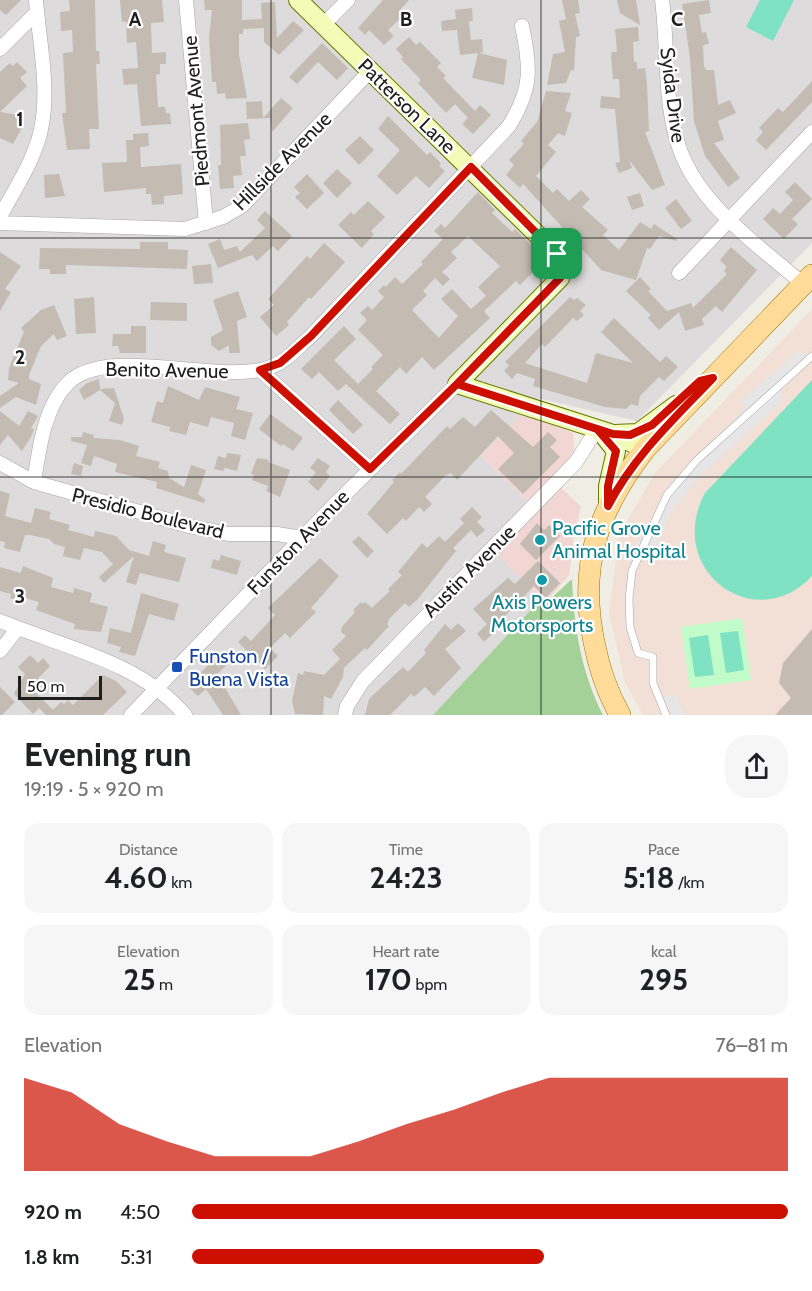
<!DOCTYPE html>
<html lang="en">
<head>
<meta charset="utf-8">
<style>
  body { margin:0; font-family:Cabin,sans-serif; background:#f6f6f6; color:#202124; height:100vh; display:flex; flex-direction:column; font-size:22px; white-space:nowrap }
  * { box-sizing:border-box; margin:0 }
  p { font-size:20px; color:#757577 }
  .icon { flex:none; width:33px; height:33px; fill:none; stroke:currentColor; stroke-width:2; stroke-linecap:round; stroke-linejoin:round }
  .map { position:relative; height:715px; overflow:hidden }
  .side { display:flex; flex-direction:column; background:#fff; flex:1 }
  .side>* { flex:none }
  .scale { position:absolute; left:18px; bottom:15px; width:84px; box-sizing:border-box; padding-left:6px; border:3px solid #1e1e1e; border-top:0; font-size:16px; line-height:21px; white-space:nowrap; color:#1e1e1e; -webkit-text-stroke:4px #fff; paint-order:stroke }
  .pin { position:absolute; display:grid; place-items:center; width:51px; height:51px; color:#fff; margin:-26px; border-radius:12px; box-shadow:0 3px 9px #0006 }
  .round { display:grid; place-items:center; flex:none; width:63px; height:63px; border-radius:24px; background:#f6f6f6 }
  .head { display:flex; align-items:center; justify-content:space-between; height:102px; padding:0 24px }
  h1 { font-size:33px; font-weight:700; line-height:45px }
  .metrics { display:grid; grid-template-columns:repeat(3,1fr); gap:9px; height:102px; padding:6px 24px }
  .metrics div { display:grid; align-content:center; border-radius:15px; background:#f6f6f6; text-align:center }
  .metrics b { font-size:30px; font-weight:700 }
  .metrics small { font-size:16px; font-weight:400 }
  .metrics p { font-size:16px }
  .chart { height:168px; padding:12px 24px }
  .chart p { display:flex; justify-content:space-between }
  .chart svg { width:100%; height:108px; margin-top:6px; fill:#cd0f00; opacity:.7 }
  ul { padding:0 24px; list-style:none; font-size:20px }
  li { display:grid; grid-template-columns:96px 72px 1fr; align-items:center; height:45px }
  li i { height:15px; border-radius:8px; background:#cd0f00 }
  .map>svg:first-child { display:block }
  .residential { fill:#dddbdb }
  .commercial { fill:#f1d6d3 }
  .military { fill:#f2e0d7 }
  .forest { fill:#a4d197 }
  .park { fill:#c0fbc9 }
  .pitch { fill:#7fe2c3 }
  .parking { fill:#e6e6e6 }
  .building { fill:#c4bcb3; fill-rule:evenodd }
  .lines { fill:none; stroke-linecap:round; stroke-linejoin:round }
  .lane-casing { stroke:#a5a5a5; stroke-width:8 }
  .street-casing { stroke:#a5a5a5; stroke-width:15 }
  .secondary-casing { stroke:#647a01; stroke-width:20 }
  .primary-casing { stroke:#997100; stroke-width:22 }
  .lane { stroke:#fff; stroke-width:7 }
  .street { stroke:#fff; stroke-width:14 }
  .secondary { stroke:#f3fcb6; stroke-width:18 }
  .primary { stroke:#ffdb9a; stroke-width:21 }
  .route-casing { stroke:#fff; stroke-width:12 }
  .route { stroke:#cd0f00; stroke-width:8 }
  .grid { fill:none; stroke:#1e1e1e; stroke-width:1.5; stroke-opacity:0.55 }
  .culture-dot { fill:#0f9aa8; stroke:#fff; stroke-width:2 }
  .transit-dot { fill:#1a4fb4; stroke:#fff; stroke-width:2 }
  .labels { text-anchor:middle; stroke-width:4.5; stroke-linejoin:round; paint-order:stroke }
  .street-label { font-size:20px; fill:#1e1e1e; stroke:#fff }
  .culture-label { font-size:20px; fill:#0d838f; stroke:#fff; text-anchor:start }
  .transit-label { font-size:20px; fill:#164399; stroke:#fff; text-anchor:start }
  .grid-label { font-size:20px; text-anchor:middle; font-weight:bold; fill:#1e1e1e; stroke:#fff; stroke-width:4.5; stroke-linejoin:round; paint-order:stroke }
</style>
</head>
<body>
<div class="map">
<svg width="812" height="715" viewBox="0 0 812 715">
  <rect width="100%" height="100%" fill="#f0ede4"/>
  <path class="residential" d="M0,0h812v243l-175,178 -100,-23 -56,58 51,51 -40,42 49,50 -108,116h-433z"/>
  <path class="commercial" d="M522,413l51,20 1,21 -21,26 28,27 -7,28 -5,40 -24,28 -53,-54 40,-42 -51,-51z"/>
  <path class="military" d="M812,309v406h-169l-18,-33 -16,-68 10,-79 36,-62z"/>
  <path class="forest" d="M572,579c2,48 9,93 31,136h-170l108,-116 5,4z"/>
  <path class="park" d="M742,618l9,62 -61,9 -9,-62z"/>
  <path class="pitch" d="M760,0h34l-21,41 -27,-14z
    M812,380v196c-57,61 -148,-6 -107,-83z
    M738,631l6,39 -18,3 -6,-40z
    M708,635l6,40 -19,2 -6,-39z"/>
  <path class="parking" d="M798,351l11,6 -29,31 2,13 -83,76 -28,36 -22,49 -15,-12 31,-57 81,-86 -6,-5z
    M675,694l10,21h-12l-11,-17z"/>
  <path class="building" d="M0,0h21l-15,15 -6,-5z
    M69,0h26l1,51h3l1,13h-4l3,65h-10l1,20 -23,1 -5,-37h4l-3,-60 10,-1 -1,-22 -11,1 -1,-19 10,-1z
    M120,0h42l2,22 -13,1 1,30 14,-1v12h-6v10l-4,1 2,32h7l1,6h4l1,11 -30,2 -4,-42 -13,1 -2,-16 16,-1 -2,-26 -9,1 -1,-22 -4,1z
    M204,0h38v20l20,-1 -1,-16 14,-1 2,36 16,-17 11,9 -25,25 -15,-13v-14l-21,1v5h-4v20l8,44 -21,1 -1,-6 -8,1 -1,-12h-4l-3,-44 3,-28h-7z
    M383,0h26l-8,9 4,5 -17,16 6,6 -10,9 -15,-15 -4,5 -7,-7z
    M562,0h16l2,13 -5,1 5,22 -4,1 -2,34 -3,-1 -5,13 -19,2 6,-31 12,-2 -6,-31 7,-2z
    M617,0h19l4,25 -20,-12z
    M709,0l2,13 -12,2 3,18 4,-1 3,12 -6,1 1,21 2,4h8l4,35 12,-5 6,13 -18,8 6,19 -10,3 26,35 -12,9 -23,-31 -11,-35 -4,-63 -8,-54z
    M472,8l1,13h-4l2,19 11,-1 1,13 -4,1 28,7 -3,25 -32,-7 6,-25 -18,2 -3,-25 -15,1 -1,-10 15,-2 -1,-9z
    M638,27l1,14 -6,1 1,20h3v7l8,-1 2,16 2,47 -4,1 20,53 -13,5 -23,-30 3,8 -13,5 -4,-10 5,-1 -5,-53 -15,-1 1,-12 19,2 -1,-19h-6l-2,-23 1,-4h5l-2,-23z
    M409,37l7,8 4,-3 21,21 -4,4 9,9 -3,2 32,33 5,-6 11,10 -18,19 -11,-10 6,-6 -13,-14 -9,9 -28,-30 3,-3 -20,-21 2,-2 -7,-8z
    M322,43l26,25 -11,12 -19,-18 -21,22 -8,-7z
    M17,62l10,10 -7,6 7,8 -27,26 24,4 -1,10 -10,18 -13,-6v-66l10,-9 3,3z
    M812,81v21l-46,48 -10,-10 7,-8 -4,-4 19,-20 5,4z
    M546,91l25,2 -6,18 7,2 -7,23 -7,-3 -10,12 8,7 -20,24 17,17 4,-4 12,12 12,-11 9,9 -8,8 26,23 -5,5 16,15 21,-28 11,7 3,-5 23,15 -1,2 -17,-5 -9,13 -3,-1 -11,32 -35,-10 -78,-86 -3,4 -14,-13 8,-10 -5,-5 15,-16 -3,-3 16,-19z
    M281,98l12,10 -21,24 -2,-14 -23,1 -1,-17 16,-1 1,17z
    M388,116l39,39 3,-3 11,11 -2,3 6,5 -16,17 -13,-12 -19,19 -20,-19 23,-26 -22,-21z
    M248,123l2,16 -6,1 2,16h-6l2,19 -9,1 1,12 -14,1 -2,-24h3l-1,-40z
    M148,133l1,13 -9,1 1,20 40,-3 2,30 -19,2v8l-12,1 -1,-11h-5v-6l-42,4 -2,-29 25,-1 -1,-22h7v-6z
    M360,136l14,14 -15,15 -14,-15z
    M337,169l15,14 -15,15 -14,-15z
    M59,174l6,22 -20,2 -1,-23z
    M307,174l17,19 -17,16 -12,-12 5,-4 -6,-6z
    M795,182l17,17 -20,20 6,5 -14,15 -21,-20 10,-11 7,6 13,-14 -8,-8z
    M478,192l17,18 -3,3 20,19 3,-3 31,30 -26,26 -4,-4 -32,30 6,7 -56,52 -12,-13 -16,17 -6,-7 -24,24 24,23 -10,10 -44,-40 -8,7 -19,-19 -7,7 -11,-10 43,-43 12,13 -22,21 24,24 15,-15 -2,-2 12,-12 -25,-25 9,-10 -7,-7 8,-7 4,4 12,-13 -6,-6 6,-6 2,2 9,-10 7,7 21,-20 -2,-2 22,-23 -9,-8 7,-7 4,4zM468,236l32,30 -22,21 8,9 -15,13 -19,-20 -11,10 17,17 -19,22 -27,-28 15,-15 -4,-4 12,-13 8,8 7,-7 -8,-7 15,-14 -6,-6z
    M640,193l4,13 -12,4 -5,-13z
    M676,199l16,22 -11,8 -16,-21z
    M368,201l17,16 -14,14 3,3 -12,14 -24,-23 13,-13 3,3z
    M265,211l27,25 -14,15 -5,-5 -16,15 -5,-6 -34,13 -10,-24 12,-5 4,11 13,-4 3,6 25,-24 -8,-8z
    M140,242h28v7l20,1 -1,19 -121,-4v9h-16v-5h-11l1,-21 100,1z
    M324,243l21,19 -34,37 -2,-2 -22,25 2,3 -13,11 -16,-19 14,-12 -6,-6 39,-43 3,3z
    M731,247l26,23 -35,42 -6,-6 -14,13 2,6 -19,6 -6,-19 -20,18 -11,-12 3,-3 -25,-24 14,-14 11,12 -3,2 19,20 24,-8 2,5 34,-34 -3,-3 3,-4 -7,-7z
    M0,252l21,14 -16,23 6,3 -11,19z
    M211,264l2,19 -19,1 -2,-18z
    M238,291l9,26 -10,4 3,32h-11v-8l-10,6 -8,-6v-8l12,-7 -10,-30z
    M94,297l2,36 -20,1 -2,-35z
    M570,297l4,3 3,-2 9,7 -6,6 4,4 -7,6 -4,-3 -28,29 -3,-3 -17,19 62,20 9,-30 37,10 -32,-31 13,-14 46,44 6,-6 12,11 -14,14 -5,-4 -19,19 -2,10 -7,-2 -5,5 -21,-2 -72,-21 2,-7 -18,-6 -5,6 -8,-8 5,-6 -4,-3z
    M151,302l36,1v18l-37,-1z
    M54,305l13,31 -10,4 -3,-6 -13,12 -12,29v4l12,5 -5,21 -20,-8 -16,11v-12l19,-13 -11,-3 1,-12 15,-36 -3,-4 20,-18z
    M131,326h15v27h-26l-2,-7h-6l1,-12h18z
    M99,379l1,10 14,-1 10,31 -2,6 -13,-4 6,-18 -15,-13 -16,10 -5,-10 8,-7z
    M168,386l31,14 6,-13 35,10 -4,12 17,4 -8,27 -14,-4 3,-13 -23,-6 -3,10 -18,-5 -4,13 -17,-4 1,-4 -19,-5 6,-21 6,2z
    M338,400l25,25 -10,9 -24,-24z
    M491,410l42,37 15,-15 9,8 -7,7 10,10 -37,37 -25,-25 16,-16 -16,-17 -41,44 -6,-7 -5,2 -21,22 7,7 -8,8 -5,-5 -13,14 -3,-3 -16,16 -20,-20 27,-32 -2,-2 8,-8 1,2 46,-48 3,3 13,-12 12,10z
    M0,411l19,15 9,-15 10,5 -7,12 3,1 -3,8 -9,14 -14,-16 -8,10z
    M270,414l33,24 -10,13 -10,-7 -2,2 -22,-17z
    M83,432l11,3 -1,3 27,2 19,6 -3,10 24,6 -2,6 10,3 1,7 15,9 7,-22 15,5 -8,24 7,5 -1,4 -48,-15 1,-6 -42,-10 2,-8 -23,-8 -3,10 -10,-3 6,-18 -16,-4v-4h11z
    M227,453l14,2 -4,16 -12,-3 -2,3 -9,-2 4,-13 8,2z
    M257,458l12,2 -1,2 22,8 -10,27 -14,-6 2,-5 -16,-6 2,-5 -3,-1z
    M318,458l12,8 -4,6 4,4 -12,15 -10,-9 8,-10 -6,-4z
    M74,463l9,3 -2,10 -10,-2z
    M0,491l10,3 -5,22 26,7 4,-15 16,4 -2,7 21,6 -2,5 26,7 1,-6 21,5 13,14 20,6 4,-15 13,4 -2,7 22,6 -7,24 -39,-9 -4,12 -10,-3 8,-26 -30,27 -5,-6 14,-13 -11,-12 -18,-4 -4,12 -17,-4 2,-9 -11,-3 -5,-5 -19,-4h-5l-5,17 -16,-4 1,-6 -5,-1z
    M472,507l10,10 -5,5 8,8 -8,7 -6,-7 -18,18 3,3 -39,49 -8,7 -4,-4 -15,15 -3,6 2,2 -22,24 -2,-2 -21,20 -1,9 -12,22 -7,-3 -1,19 -28,-1 -3,-13 6,-28 5,2 1,-4 20,4 16,-16 -8,-9 14,-14 -5,-4 1,-5 13,-15 -2,-2 8,-8 2,2 2,-2 7,6 18,-17 -2,-2 14,-14 -4,-3 24,-29 5,5 12,-12 6,6 19,-19 -4,-4z
    M537,523l7,7 5,-5 11,11 -24,24 -16,-16z
    M359,536l15,15 -7,7 -15,-16z
    M221,555l20,6 -4,14 -26,-7 2,-9 6,2z
    M320,558l19,18 -28,32 5,4 -26,26 -5,-5 -15,15 8,8 -13,13 -27,-27 7,-7 6,6 24,-26 -7,-7z
    M538,561l22,22 -14,15 -12,-12 -34,35 3,3 -19,18 -7,-8 10,-10 -14,-15 35,-31 7,6z
    M23,566l30,12 -2,9 22,6 1,-5 18,5 -2,9 18,5 -7,25 -27,-3 1,-5 -39,-14 3,-8 -18,-5 -1,4 -10,-3 1,-4 -11,-3v-24l21,6z
    M141,593l38,11 -5,17 -25,-7 -14,42 -16,-4 2,-5 -14,-4 3,-15 21,5z
    M458,623l8,8 -21,18 16,19 -27,28 -9,-9 -11,10 -3,-3 -21,21h-25l4,-16 34,-32 5,5 18,-19 -2,-3 21,-26 6,6z
    M812,629v86h-37l16,-17 -12,-15 4,-20z
    M218,654l10,10 -11,10 24,41h-18l-17,-26 -8,7 -10,-9z
    M30,655l8,8 5,-5 7,8 -20,21 23,23 8,-8 3,2 4,-4 5,5 30,-30 13,6 11,11 -24,23h-57l-7,-7 -6,6 -19,-20 11,-20 -7,-7z
    M0,687l15,15 -13,13h-2z"/>
  <g class="lines">
    <defs>
      <path id="lane" d="M666,715l-13,-32v-26l-15,-4 -8,-26 -1,-28 3,-28 35,-76 30,-35 115,-104"/>
      <path id="street" d="M186,0l20,223
        M662,0c6,45 2,94 14,137 16,64 80,106 127,147
        M324,24l24,-24
        M0,49l37,-37
        M0,217c15,-29 37,-60 42,-93 7,-39 -3,-84 -6,-124
        M0,223l185,6 38,-12 19,-11 129,-136
        M679,273l133,-141
        M260,370l110,99
        M0,463l34,19 155,44 39,8h49l25,4
        M34,482c5,-32 10,-75 34,-99 39,-39 151,3 203,-16 16,-6 27,-20 40,-31l198,-210c23,-37 22,-58 13,-100
        M0,621c62,26 139,40 185,94
        M0,651l18,-23
        M131,715l201,-208 125,-123
        M345,715l2,-9 16,-25 213,-219 21,-33"/>
      <path id="secondary" d="M298,0l259,254c6,8 7,15 3,24l-103,106 156,50 32,15
        M601,432l15,19 -8,35v20
        M615,434l23,-1 38,-28"/>
      <path id="primary" d="M620,715c-13,-23 -21,-47 -26,-73 -16,-77 4,-132 51,-193l167,-174"/>
    </defs>
    <use href="#lane" class="lane-casing"/>
    <use href="#street" class="street-casing"/>
    <use href="#secondary" class="secondary-casing"/>
    <use href="#primary" class="primary-casing"/>
    <use href="#lane" class="lane"/>
    <use href="#street" class="street"/>
    <use href="#secondary" class="secondary"/>
    <use href="#primary" class="primary"/>
  </g>
  <g class="lines">
    <defs>
      <path id="route" d="M557,254l-86,-87 -160,169 -31,27 -20,7 110,99 87,-85 156,50 17,1 22,-10 48,-44 13,-3c-39,41 -79,78 -105,128v-20l8,-35 -19,-22 -140,-45 103,-106 3,-8 -6,-16"/>
    </defs>
    <use href="#route" class="route-casing"/>
    <use href="#route" class="route"/>
  </g>
  <path class="grid" d="M271,0v715M541,0v715M0,238h812M0,477h812"/>
  <g class="culture-dot">
    <circle cx="540" cy="540" r="6"/>
    <circle cx="542" cy="580" r="6"/>
  </g>
  <rect class="transit-dot" x="171" y="661" width="12" height="12" rx="3"/>
  <g class="labels">
    <g class="street-label">
      <text transform="translate(673 95) rotate(83)" y="7">Syida Drive</text>
      <text transform="translate(407 106) rotate(44)" y="7">Patterson Lane</text>
      <text transform="translate(196 111) rotate(-95)" y="7">Piedmont Avenue</text>
      <text transform="translate(282 161) rotate(-45)" y="7">Hillside Avenue</text>
      <text transform="translate(167 370) rotate(1)" y="7">Benito Avenue</text>
      <text transform="translate(148 513) rotate(14)" y="7">Presidio Boulevard</text>
      <text transform="translate(298 542) rotate(-46)" y="7">Funston Avenue</text>
      <text transform="translate(469 571) rotate(-45)" y="7">Austin Avenue</text>
    </g>
    <g class="culture-label">
      <text x="552" y="535">Pacific Grove<tspan x="552" dy="23">Animal Hospital</tspan></text>
      <text x="542" y="609" text-anchor="middle">Axis Powers<tspan x="542" dy="23">Motorsports</tspan></text>
    </g>
    <g class="transit-label">
      <text x="189" y="663">Funston /<tspan x="189" dy="23">Buena Vista</tspan></text>
    </g>
  </g>
  <g class="grid-label">
    <text x="135" y="26">A</text>
    <text x="406" y="26">B</text>
    <text x="677" y="26">C</text>
    <text x="20" y="126">1</text>
    <text x="20" y="364">2</text>
    <text x="20" y="603">3</text>
  </g>
</svg>
<div class="scale">50 m</div>
<div class="pin" style="left:557px;top:254px;background:#1e9e55"><svg class="icon" aria-label="arrive" viewBox="0 0 24 24"><path d="M6 21V4h12l-3 4 3 4H6"/></svg></div>
</div>
<section class="side">
<div class="head"><div><h1>Evening run</h1><p>19:19 · 5 × 920 m</p></div><a class="round"><svg class="icon" aria-label="share" viewBox="0 0 24 24"><path d="M12 15V3M7 8l5-5 5 5M5 13v7h14v-7"/></svg></a></div>
<div class="metrics">
<div><p>Distance</p><b>4.60<small> km</small></b></div>
<div><p>Time</p><b>24:23</b></div>
<div><p>Pace</p><b>5:18<small> /km</small></b></div>
</div>
<div class="metrics">
<div><p>Elevation</p><b>25<small> m</small></b></div>
<div><p>Heart rate</p><b>170<small> bpm</small></b></div>
<div><p>kcal</p><b>295</b></div>
</div>
<div class="chart"><p><span>Elevation</span>76–81 m</p>
<svg viewBox="0 0 160 44" preserveAspectRatio="none"><path d="M0 44V6L10 12L20 25L30 32L40 38L50 38L60 38L70 32L80 25L90 19L100 12L110 6L120 6L130 6L140 6L150 6L160 6V44z"/></svg>
</div>
<ul>
<li><b>920 m</b>4:50<i style="width:100%"></i></li>
<li><b>1.8 km</b>5:31<i style="width:59%"></i></li>
</ul>
</section>
</body>
</html>
